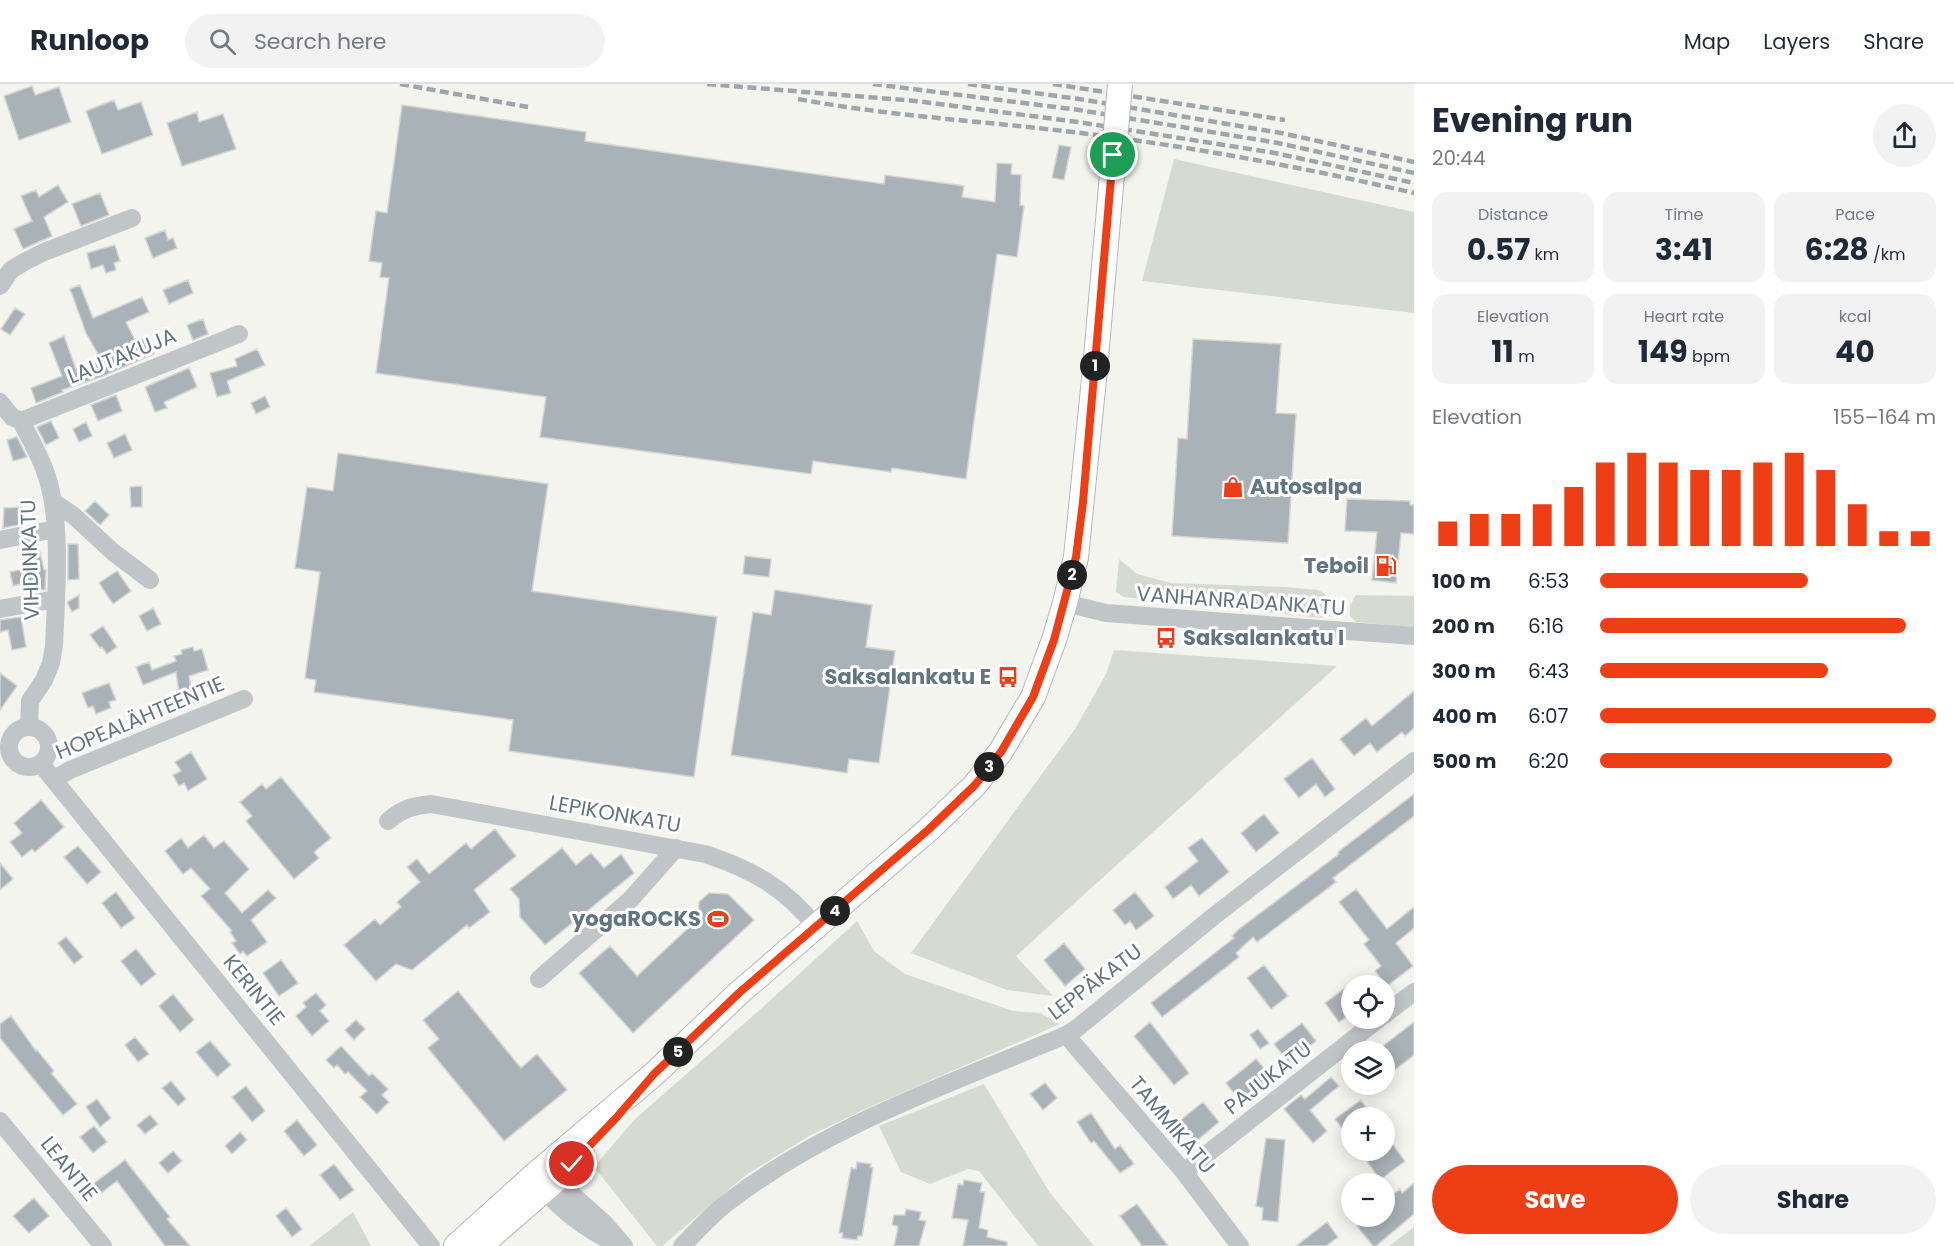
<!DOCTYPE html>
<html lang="en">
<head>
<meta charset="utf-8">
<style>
  body { margin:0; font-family:Poppins,sans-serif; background:#f2f2f3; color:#1f2937; height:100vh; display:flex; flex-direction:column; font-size:22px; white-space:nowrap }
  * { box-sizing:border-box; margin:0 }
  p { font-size:20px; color:#747a83 }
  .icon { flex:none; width:33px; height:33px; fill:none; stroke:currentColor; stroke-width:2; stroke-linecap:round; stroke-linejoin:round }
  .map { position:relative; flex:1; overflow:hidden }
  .drawer { display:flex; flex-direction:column; background:#fff; width:540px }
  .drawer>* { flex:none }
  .buttons { position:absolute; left:1341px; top:891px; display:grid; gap:12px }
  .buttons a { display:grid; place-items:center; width:54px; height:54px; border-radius:50%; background:#fff; box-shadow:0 3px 15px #0003; font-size:30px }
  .pin { position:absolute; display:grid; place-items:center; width:51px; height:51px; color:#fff; margin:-26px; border:3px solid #fff; border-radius:50%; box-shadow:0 2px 6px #0007 }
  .km { position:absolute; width:30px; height:30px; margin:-15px; border-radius:50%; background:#222; color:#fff; font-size:16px; line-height:30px; text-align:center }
  .round { display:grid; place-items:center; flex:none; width:63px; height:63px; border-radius:32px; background:#f2f2f3 }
  .head { display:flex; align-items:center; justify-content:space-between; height:102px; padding:0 18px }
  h1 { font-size:33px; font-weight:700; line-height:45px }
  .metrics { display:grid; grid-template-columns:repeat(3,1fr); gap:9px; height:102px; padding:6px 18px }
  .metrics div { display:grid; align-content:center; border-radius:15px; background:#f2f2f3; text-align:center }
  .metrics b { font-size:30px; font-weight:700 }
  .metrics small { font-size:16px; font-weight:400 }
  .metrics p { font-size:16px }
  .chart { height:168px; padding:12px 18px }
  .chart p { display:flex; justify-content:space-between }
  .chart svg { width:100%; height:108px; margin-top:6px; stroke:#ed3e16; stroke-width:6 }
  .primary-button { display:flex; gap:12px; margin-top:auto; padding:12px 18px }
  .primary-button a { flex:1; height:69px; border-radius:36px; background:#ed3e16; color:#fff; font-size:24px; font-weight:700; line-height:69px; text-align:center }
  .primary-button a+a { background:#f2f2f3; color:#1f2937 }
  ul { padding:0 18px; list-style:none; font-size:20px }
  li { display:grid; grid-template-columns:96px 72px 1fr; align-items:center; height:45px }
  li i { height:15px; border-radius:8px; background:#ed3e16 }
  header { display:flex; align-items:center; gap:36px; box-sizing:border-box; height:84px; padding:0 30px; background:#fff; border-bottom:2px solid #e0e1e3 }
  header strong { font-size:28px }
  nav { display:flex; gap:33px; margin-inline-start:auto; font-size:21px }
  .search { width:420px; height:54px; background:#f2f2f3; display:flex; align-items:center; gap:15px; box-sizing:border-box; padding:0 21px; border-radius:33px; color:#747a83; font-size:22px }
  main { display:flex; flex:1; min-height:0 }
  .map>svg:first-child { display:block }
  .green { fill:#d5dbd0 }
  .building { fill:#a9b2b6; stroke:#d5d5d2; stroke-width:1.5 }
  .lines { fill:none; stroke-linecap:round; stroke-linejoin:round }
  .major-casing { stroke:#b3b8bb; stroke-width:26 }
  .minor { stroke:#c0c5c7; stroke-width:18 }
  .major { stroke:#fff; stroke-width:24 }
  .rail { stroke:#9ea6ab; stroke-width:4.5; stroke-dasharray:9 4.5; stroke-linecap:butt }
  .major-bridge-casing { stroke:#b3b8bb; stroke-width:26; stroke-linecap:butt }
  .major-bridge { stroke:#fff; stroke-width:24 }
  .route-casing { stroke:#fff; stroke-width:12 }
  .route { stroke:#ed3e16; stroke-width:8 }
  .labels { text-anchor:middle; stroke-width:6; stroke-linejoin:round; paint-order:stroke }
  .street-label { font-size:21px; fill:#617582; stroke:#fff }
  .poi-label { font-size:21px; font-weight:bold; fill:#617582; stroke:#fff; text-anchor:end }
</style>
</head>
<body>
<header>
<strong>Runloop</strong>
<div class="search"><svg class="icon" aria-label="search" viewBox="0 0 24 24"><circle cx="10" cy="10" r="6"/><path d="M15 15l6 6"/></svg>Search here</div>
<nav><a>Map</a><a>Layers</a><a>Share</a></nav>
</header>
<main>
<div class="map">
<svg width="1414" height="1162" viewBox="0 0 1414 1162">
  <rect width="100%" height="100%" fill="#f4f4ef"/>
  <path class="green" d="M1174,75l240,53v101l-272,-32z
    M1119,475l18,15 34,9 115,4 32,3 7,4 4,16 -7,8 -198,-21 -8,-5z
    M1356,511l58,1v32l-58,-6 -6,-6v-11z
    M1114,566l223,16 -321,290 37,40 -46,-6 -96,-37 164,-224 31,-55z
    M857,837l17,30 31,23 108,37 27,2 20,11 -186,81 -65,31 -63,39 -84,71h-5l-63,-79 41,-48 128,-112z
    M984,1000l66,109 44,53h-56l-59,-75 -11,-2 -38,15 -29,-12 -22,-46z
    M353,1128l18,34h-62z
    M1414,1143v19h-25z"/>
  <path class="building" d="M32,2l3,9 24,-8 12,35 -52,18 -15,-44z
    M114,16l4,10 23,-8 12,33 -51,19 -16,-43z
    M402,21l184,27 -1,9 299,43 1,-9 79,11 -2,11 33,5 2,-39 15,1 -1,10 10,1 -1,30 4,1 -7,51 -20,-3 -31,225 -74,-11 -1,4 -78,-11 -2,13 -271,-37 6,-40 -170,-24 13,-95 -9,-1 2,-14 -13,-2 7,-50 11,2z
    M197,28l2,10 24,-8 13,35 -54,17 -15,-43z
    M1059,61l12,2 -7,33 -12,-2z
    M58,101l10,17 -24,15 8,19 -29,13 -9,-20 18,-8 -11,-25 15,-6 3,7z
    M100,109l9,22 -28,11 -9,-22z
    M165,146l3,10 5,-2 4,10 -24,10 -8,-20z
    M115,161l5,16 -6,2 2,7 -10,3 -3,-8 -12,4 -4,-16z
    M188,196l5,13 -24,11 -6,-14z
    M80,201l13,33 49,-21 7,15 -23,10 10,20 9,-5 9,17 -53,23 -39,13 1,2 -27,11 -5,-15 31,-12 -13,-33 15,-7 13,36 22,-10 -2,-5 2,-1 -13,-23 -16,-44z
    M15,224l10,6 -15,21 -9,-6z
    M203,235l5,15 -15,6 -6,-15z
    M1193,255l88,5 -5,69 20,1 -8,129 -116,-7 6,-98 9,1z
    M257,265l8,16 -38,16 4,12 -14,4 -7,-24 27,-7 -2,-7z
    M189,284l8,19 -33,15 3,6 -12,4 -10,-25z
    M116,311l6,16 -24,10 -7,-16z
    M265,312l5,11 -14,7 -5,-11z
    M51,337l8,17 -13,7 -9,-18z
    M86,338l6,14 -13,6 -6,-13z
    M125,350l7,16 -18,8 -7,-15z
    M17,353l10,20 -14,4 -6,-21z
    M338,369l210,31 -16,107 185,26 -23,160 -185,-26 4,-31 -199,-28 2,-12 -11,-2 15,-106 -25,-4 12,-81 26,4z
    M142,402v21h-11l-1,-20z
    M1347,415l63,2v4h4v29l-13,-1 -5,50 -24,-3 5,-48 -32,-1z
    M95,417l14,14 -9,10 -15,-14z
    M22,423l1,17 -20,4 1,-20z
    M38,460l6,26h2l-1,20 -13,-1v-8l-19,5 -3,-14 15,-3 -5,-22z
    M68,460h10l1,35 -11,1z
    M745,472l26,3 -2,18 -26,-3z
    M117,487l14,20 -18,13 -14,-21z
    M775,506l97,15 -6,42 29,4 -16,112 -30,-4 -2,14 -116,-18 22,-143 18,3z
    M79,511v13l-7,4 -5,-10z
    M153,524l8,16 -14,7 -8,-15z
    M21,533l5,30 -14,3 -4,-20 -8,2v-12z
    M103,542l14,21 -10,7 -5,-7 -2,1 -10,-13z
    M193,563l1,4 8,-2 6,21 -19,6 5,28 -13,2 -5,-34 -33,13 -7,-18 13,-5 3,8 24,-9 -2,-5 8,-2 -1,-4z
    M0,589l17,13 -17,24z
    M109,599l7,17 -7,2 2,6 -15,6 -3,-8 -5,2 -6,-15z
    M1414,607v37l-9,8 -3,-4 -25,20 -7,-9 -16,13 -14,-17 26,-21 6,8z
    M191,668l16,27 -19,12 -4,-8 -5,3 -6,-11 8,-4 -6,-9z
    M1312,674l23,31 -10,8 -9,-13 -17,14 -15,-19z
    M281,693l50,61 -17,14 5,6 -25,21 -48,-58 6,-5 -12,-14 22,-18 4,5z
    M1414,710v22l-81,62 3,4 -79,60 -4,-5 -17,16 3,4 -77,60 -11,-14 83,-65 -2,-2 7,-7 100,-75 -1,-2z
    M41,716l23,27 -29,25 -3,-3 -10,8 -12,-15 12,-9 -8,-10z
    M1264,730l15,19 -23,19 -15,-19z
    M495,745l21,27 -42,34 16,22 -21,16 -2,-3 -55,45 -16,-6 -20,17 -32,-36 31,-26 5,6 21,-18 -4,-5 23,-20 -13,-15 10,-8 12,15 37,-31 5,6z
    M204,751l10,13 10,-7 25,28 -24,24 17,20 26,-23 8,8 -25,22 16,22 -20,14 -4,-5 -3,3 -8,-11 4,-2 -6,-9 2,-1 -31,-35 9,-7 -19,-21 -8,6 -18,-23 16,-13 7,10z
    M1202,754l27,34 -30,24 -8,-11 -18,14 -8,-12 33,-26 -10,-13z
    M78,762l23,26 -14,12 -23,-27z
    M562,764l14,17 15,-12 13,15 17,-14 13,19 -89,72 -25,-28 -1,-18 -9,-10z
    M0,779l13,16 -13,11z
    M1356,805l31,40 27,-22v21l-18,15 17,23 -26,20 -12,-15 6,-5 -17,-22 5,-4 -30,-38z
    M116,808l19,26 -14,10 -19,-25z
    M1135,808l19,24 -18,14 -6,-9 -5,4 -12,-15z
    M709,809l19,1 26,26 -121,113 -54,-60 31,-27 27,30 61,-57 1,-17z
    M66,853l17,20 -9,7 -16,-21z
    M1064,859l21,26 -20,17 -21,-26z
    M136,865l20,25 -15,12 -20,-25z
    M281,876l17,23 -19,13 -16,-23z
    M1264,881l24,31 -17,13 -24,-31z
    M1352,899v30l-13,9 -14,-19z
    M458,907l63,77 16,-14 30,36 -63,51 -76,-93 11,-9 -16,-19z
    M316,909l10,12 -6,6 9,10 -17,15 -16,-20 10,-9 -3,-4z
    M173,910l21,26 -14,12 -21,-26z
    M11,932l25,35 1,-1 17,21 -3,2 26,31 -14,11 -63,-77v-14z
    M356,936l9,9 -11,11 -9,-10z
    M1150,938l39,51 -15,12 -40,-49z
    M1414,938v33l-30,23v-33z
    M1302,939l14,18 -28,21 -14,-18z
    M1258,945l11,14 -9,6 -10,-14z
    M135,953l14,17 -11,8 -13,-17z
    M210,957l21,24 -14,12 -21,-25z
    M341,962l28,30 3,-3 16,16 -6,6 7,7 -12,12 -17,-17 7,-6 -19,-19 -3,2 -8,-9 -3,3 -8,-8z
    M1256,975l15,17 -31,25 -14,-18z
    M1331,993l8,9 -29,24 17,21 -14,12 -29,-34 17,-14 4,4z
    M171,997l15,18 -8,7 -16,-18z
    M1045,999l12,15 -14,12 -13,-16z
    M246,1002l19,25 -13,11 -20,-25z
    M97,1015l14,19 -11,9 -14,-20z
    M1361,1016l12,18h-21v23l-17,-22z
    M1203,1018l16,20 -25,21 -17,-20z
    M1091,1029l24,36 5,-4 14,19 -14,9 -26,-32 -3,2 -14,-21z
    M150,1031l8,9 -13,10 -8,-9z
    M297,1036l20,25 -13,11 -20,-25z
    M94,1042l13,16 -14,11 -13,-16z
    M240,1048l7,8 -15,14 -7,-8z
    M1384,1049l21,28 -25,19 -21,-30h25z
    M1266,1054l19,2 -7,82 -16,-2 1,-12 -7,-2z
    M173,1067l9,10 -14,12 -9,-10z
    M125,1076l45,57 -3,2 23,27h-25l-48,-65 -16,12 -8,-9z
    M857,1078l14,2 -1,3 3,1 -11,68h-4l-1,4 -15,-2 1,-5h-4l12,-65 5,1z
    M334,1080l20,26 -14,10 -20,-25z
    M964,1096l18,3 -2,9h5l-6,36 9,2 -1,7 20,5v4h-44l5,-26 -16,-2 6,-34 5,1z
    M1414,1099v31l-38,32h-3l-16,-20 11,-10h16v-14l16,-13 2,4z
    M34,1114l15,18 -20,17 -16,-17z
    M1137,1120l31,42h-26l-22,-30z
    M286,1124l16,21 -10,8 -16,-21z
    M906,1125l15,3 -2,8 7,1 -7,25h-25l4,-18 -1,-2 -5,-1 2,-10h11z
    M1327,1138l11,15 -12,9h-30z"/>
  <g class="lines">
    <defs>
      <path id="major" d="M456,1162l82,-74 116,-98 86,-82 188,-162 47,-45 26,-34 32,-54 21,-57 11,-37 11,-46 19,-188
        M480,1162l76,-66 26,-26"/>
    </defs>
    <use href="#major" class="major-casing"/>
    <path class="minor" d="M0,202l11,-16 13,-8 20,-10 88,-34
      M0,318l12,15 9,4c8,16 18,33 24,50 18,48 11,123 9,175l-3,17 -7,17 -14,21 -1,26
      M21,337l218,-87
      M53,418l21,14 39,36 37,28
      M0,456l56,-11
      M1065,519l41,10 308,23
      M0,525l56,-10
      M9 663a20 20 0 1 1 40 0a20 20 0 1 1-40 0Z
      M41,680l390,482
      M54,695l16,-9 174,-71
      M388,737c14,-12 24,-15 43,-17l274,50c46,15 81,34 111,73
      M539,895l92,-80 45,-51
      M1384,931l30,-23
      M1066,951l118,137 56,74
      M0,1037l103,125
      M1184,1088l196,-154
      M621,1162c-33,-15 -61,-35 -83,-64v-10l10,1 8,7 48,43 20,23
      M682,1162c15,-15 30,-32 46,-44 99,-76 223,-119 338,-167l10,-6 138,-113 200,-155"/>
    <use href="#major" class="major"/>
    <path class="rail" d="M400,0l128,23
      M707,0l209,17 162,21 197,31 139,30
      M873,0l206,26 199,33 136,30
      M968,0l111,15 202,34 133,29
      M1053,0l232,36
      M798,15c91,17 184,22 275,33 115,14 229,35 341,61"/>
    <defs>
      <path id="major-bridge" d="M1095,285l25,-285"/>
    </defs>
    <use href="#major-bridge" class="major-bridge-casing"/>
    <use href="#major-bridge" class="major-bridge"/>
  </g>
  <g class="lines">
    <defs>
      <path id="route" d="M572,1080l44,-46 38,-44 86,-82 188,-162 47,-45 26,-33 32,-55 21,-57 22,-83 7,-55 30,-347"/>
    </defs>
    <use href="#route" class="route-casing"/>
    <use href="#route" class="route"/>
  </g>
  <defs>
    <symbol id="shop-bare" viewBox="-9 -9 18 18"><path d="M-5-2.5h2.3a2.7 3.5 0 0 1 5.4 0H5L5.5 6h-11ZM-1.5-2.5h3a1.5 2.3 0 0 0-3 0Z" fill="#ed3e16" stroke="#fff" stroke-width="2.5" paint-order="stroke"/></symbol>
    <symbol id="fuel-bare" viewBox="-9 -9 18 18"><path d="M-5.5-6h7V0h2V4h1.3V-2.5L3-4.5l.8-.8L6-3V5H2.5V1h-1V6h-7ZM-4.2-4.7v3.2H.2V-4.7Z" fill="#ed3e16" stroke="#fff" stroke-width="2.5" paint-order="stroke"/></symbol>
    <symbol id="bus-bare" viewBox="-9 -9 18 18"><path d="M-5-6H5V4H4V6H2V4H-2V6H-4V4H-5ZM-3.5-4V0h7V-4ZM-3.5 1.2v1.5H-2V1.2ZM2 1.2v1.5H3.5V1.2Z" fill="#ed3e16" stroke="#fff" stroke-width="2.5" paint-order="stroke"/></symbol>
    <symbol id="stadium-bare" viewBox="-9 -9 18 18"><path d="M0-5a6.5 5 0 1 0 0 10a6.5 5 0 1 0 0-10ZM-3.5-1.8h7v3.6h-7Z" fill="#ed3e16" stroke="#fff" stroke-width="2.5" paint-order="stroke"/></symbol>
  </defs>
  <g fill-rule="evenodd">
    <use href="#shop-bare" x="1218" y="388" width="30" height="30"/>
    <use href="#fuel-bare" x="1371" y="467" width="30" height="30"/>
    <use href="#bus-bare" x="1151" y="539" width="30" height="30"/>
    <use href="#bus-bare" x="993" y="578" width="30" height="30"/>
    <use href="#stadium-bare" x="703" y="820" width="30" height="30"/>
  </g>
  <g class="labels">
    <g class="street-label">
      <text transform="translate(122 272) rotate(-22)" y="7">LAUTAKUJA</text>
      <text transform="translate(30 476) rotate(-92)" y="7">VIHDINKATU</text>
      <text transform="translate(1241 517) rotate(4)" y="7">VANHANRADANKATU</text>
      <text transform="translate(140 634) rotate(-23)" y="7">HOPEALÄHTEENTIE</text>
      <text transform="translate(615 730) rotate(10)" y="7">LEPIKONKATU</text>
      <text transform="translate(1095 898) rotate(-37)" y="7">LEPPÄKATU</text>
      <text transform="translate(254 906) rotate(51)" y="7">KERINTIE</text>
      <text transform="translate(1268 994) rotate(-38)" y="7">PAJUKATU</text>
      <text transform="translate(1172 1041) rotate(50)" y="7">TAMMIKATU</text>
      <text transform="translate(69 1085) rotate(51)" y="7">LEANTIE</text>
    </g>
    <g class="poi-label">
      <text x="1250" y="410" text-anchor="start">Autosalpa</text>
      <text x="1369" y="489">Teboil</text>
      <text x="1183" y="561" text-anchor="start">Saksalankatu I</text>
      <text x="991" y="600">Saksalankatu E</text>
      <text x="701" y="842">yogaROCKS</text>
    </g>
  </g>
</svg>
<div class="buttons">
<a><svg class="icon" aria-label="locate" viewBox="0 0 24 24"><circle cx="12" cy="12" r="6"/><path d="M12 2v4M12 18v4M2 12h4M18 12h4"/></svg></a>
<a><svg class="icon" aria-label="layers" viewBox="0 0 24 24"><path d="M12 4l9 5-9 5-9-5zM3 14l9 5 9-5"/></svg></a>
<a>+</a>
<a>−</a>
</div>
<div class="pin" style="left:1113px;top:71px;background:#1e9e55"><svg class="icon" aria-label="arrive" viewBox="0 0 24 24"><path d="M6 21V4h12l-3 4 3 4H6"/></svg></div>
<div class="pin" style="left:572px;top:1080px;background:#d93025"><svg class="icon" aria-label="check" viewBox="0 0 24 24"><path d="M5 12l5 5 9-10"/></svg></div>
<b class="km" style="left:1095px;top:282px">1</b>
<b class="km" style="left:1072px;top:491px">2</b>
<b class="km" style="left:989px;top:683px">3</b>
<b class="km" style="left:835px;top:827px">4</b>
<b class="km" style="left:678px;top:968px">5</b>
</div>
<section class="drawer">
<div class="head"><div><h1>Evening run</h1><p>20:44</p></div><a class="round"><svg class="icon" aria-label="share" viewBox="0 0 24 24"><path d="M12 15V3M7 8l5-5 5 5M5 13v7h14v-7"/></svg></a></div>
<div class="metrics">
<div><p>Distance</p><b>0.57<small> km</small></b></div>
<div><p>Time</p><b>3:41</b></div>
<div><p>Pace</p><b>6:28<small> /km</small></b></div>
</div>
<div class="metrics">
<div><p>Elevation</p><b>11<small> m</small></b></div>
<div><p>Heart rate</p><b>149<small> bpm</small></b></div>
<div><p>kcal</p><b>40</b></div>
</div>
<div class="chart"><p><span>Elevation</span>155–164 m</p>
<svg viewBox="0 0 160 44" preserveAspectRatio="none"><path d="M5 44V34M15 44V31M25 44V31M35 44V27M45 44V20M55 44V10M65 44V6M75 44V10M85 44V13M95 44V13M105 44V10M115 44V6M125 44V13M135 44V27M145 44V38M155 44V38"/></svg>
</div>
<ul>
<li><b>100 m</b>6:53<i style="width:62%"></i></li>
<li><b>200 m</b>6:16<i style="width:91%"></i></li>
<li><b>300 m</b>6:43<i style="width:68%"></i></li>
<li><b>400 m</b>6:07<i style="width:100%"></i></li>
<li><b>500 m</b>6:20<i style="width:87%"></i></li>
</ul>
<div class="primary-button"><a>Save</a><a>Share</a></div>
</section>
</main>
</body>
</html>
